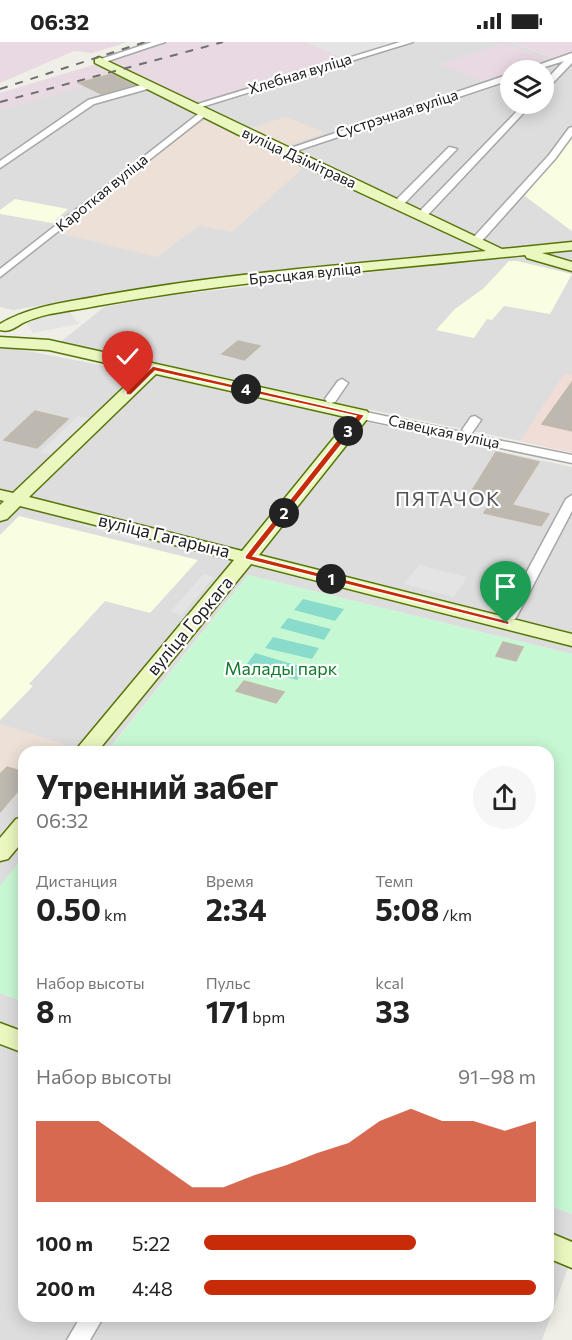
<!DOCTYPE html>
<html lang="ru">
<head>
<meta charset="utf-8">
<style>
  body { margin:0; font-family:Commissioner,sans-serif; background:#f6f6f6; color:#222; height:100vh; display:flex; flex-direction:column; font-size:22px; white-space:nowrap }
  * { box-sizing:border-box; margin:0 }
  p { font-size:20px; color:#767676 }
  .icon { flex:none; width:33px; height:33px; fill:none; stroke:currentColor; stroke-width:2; stroke-linecap:round; stroke-linejoin:round }
  .map { position:relative; flex:1; overflow:hidden }
  .details { position:absolute; left:18px; top:704px; width:536px; height:576px; display:flex; flex-direction:column; background:#fff; border-radius:18px; box-shadow:0 3px 15px #0003 }
  .details>* { flex:none }
  .tools { position:absolute; left:500px; top:18px; display:grid; gap:12px }
  .tools a { display:grid; place-items:center; width:54px; height:54px; border-radius:50%; background:#fff; box-shadow:0 3px 15px #0003; font-size:30px }
  .pin { position:absolute; display:grid; place-items:center; width:51px; height:51px; color:#fff; margin:-62px -26px; border-radius:50% 50% 50% 0; rotate:-45deg; box-shadow:0 0 6px #0007 }
  .pin .icon { rotate:45deg }
  .km { position:absolute; width:30px; height:30px; margin:-15px; border-radius:50%; background:#222; color:#fff; font-size:16px; line-height:30px; text-align:center }
  .round { display:grid; place-items:center; flex:none; width:63px; height:63px; border-radius:32px; background:#f6f6f6 }
  .head { display:flex; align-items:center; justify-content:space-between; height:102px; padding:0 18px }
  h1 { font-size:33px; font-weight:700; line-height:45px }
  .figures { display:grid; grid-template-columns:repeat(3,1fr); gap:9px; height:102px; padding:6px 18px }
  .figures div { display:grid; align-content:center }
  .figures b { font-size:30px; font-weight:700 }
  .figures small { font-size:16px; font-weight:400 }
  .figures p { font-size:16px }
  .chart { height:168px; padding:12px 18px }
  .chart p { display:flex; justify-content:space-between }
  .chart svg { width:100%; height:108px; margin-top:6px; fill:#c82b08; opacity:.7 }
  ul { padding:0 18px; list-style:none; font-size:20px }
  li { display:grid; grid-template-columns:96px 72px 1fr; align-items:center; height:45px }
  li i { height:15px; border-radius:8px; background:#c82b08 }
  .status { display:flex; justify-content:space-between; align-items:center; height:42px; padding:0 30px; background:#fff; direction:ltr }
  .status svg { height:16px; fill:currentColor }
  .map>svg:first-child { display:block }
  .residential { fill:#dedddd; fill-rule:evenodd }
  .commercial { fill:#f0ddd7 }
  .industrial { fill:#e9d9e3 }
  .education { fill:#f9fee3 }
  .military { fill:#ede1d7 }
  .park { fill:#c7f8d4 }
  .pitch { fill:#89dccb }
  .parking { fill:#e4e4e4 }
  .building { fill:#bdb8b0; stroke:#c2b9aa; stroke-width:1.5 }
  .lines { fill:none; stroke-linecap:round; stroke-linejoin:round }
  .street-casing { stroke:#a7a7a7; stroke-width:3 }
  .secondary-casing { stroke:#567509; stroke-width:3 }
  .street { fill:#fff; fill-rule:evenodd }
  .secondary { fill:#eaf7be; fill-rule:evenodd }
  .rail { stroke:#6e6e6e; stroke-width:2; stroke-dasharray:8 8; stroke-linecap:butt }
  .route { fill:#c82b08; stroke:#fff; stroke-width:1.5 }
  .labels { text-anchor:middle; stroke-width:4.5; stroke-linejoin:round; paint-order:stroke }
  .far-street-label { font-size:15px; fill:#202020; stroke:#fff }
  .street-label { font-size:18px; fill:#202020; stroke:#fff }
  .park-label { font-size:18px; fill:#107c2d; stroke:#fff }
  .neighbourhood-label { font-size:20px; letter-spacing:1.5px; fill:#535353; stroke:#fff }
</style>
</head>
<body>
<div class="status"><b>06:32</b><svg viewBox="0 0 49 12"><path d="M0 12V9h3v3zM5 12V6h3v6zM10 12V3h3v9zM15 12V0h3v12zM26 1h20v11H26zM47 4h2v5h-2z"/></svg></div>
<div class="map">
<svg width="572" height="1298" viewBox="0 0 572 1298">
  <rect width="100%" height="100%" fill="#f0efe7"/>
  <path class="residential" d="M420,0h90l59,22 3,-2v74l-47,60 47,35v12l-400,41 -159,26 -13,-3v-197l121,-39 83,36zM510,28h33v34h-33z
    M572,207v203l-514,-108 46,-37 60,-11z
    M12,306l141,27 419,92v187l-324,-79 -141,176 -83,1v104l-24,30v-537z
    M0,951l24,9v314h524v-111l24,9v43l-30,83h-542z"/>
  <path class="commercial" d="M565,331l7,2v78l-52,-12z"/>
  <path class="industrial" d="M0,0h128l-36,11 -18,-2 -74,32z
    M169,0h251l-216,66 -73,-35 -131,37v-17z
    M510,0h62v11l-18,5z
    M503,1l47,17 -31,10h-9v4l-25,8 -45,-18z"/>
  <path class="education" d="M572,94v95l-47,-35z
    M15,157l53,10 -16,14 -52,-9v-4z
    M509,219h8l55,13 -22,40 -46,-8 -12,14 -5,-1 -13,19 -38,-8 19,-21 29,-21z
    M19,474l179,44 -48,53 -45,-12 -76,83 4,2 -33,34v-185z"/>
  <path class="military" d="M286,75l39,16 -46,15 -35,-18z
    M206,77l98,48 -72,65 -33,-7 -42,32 -97,-24 104,-87z
    M0,682l64,20 -7,7 -33,1v34l-24,26z"/>
  <path class="park" d="M248,533l324,79v560l-24,-9v-453h-441z
    M24,814v146l-24,-9v-107z"/>
  <path class="pitch" d="M303,557l41,10 -9,12 -41,-11z
    M288,576l43,11 -7,11 -44,-12z
    M273,595l46,11 -7,11 -47,-11z
    M255,611l51,15 -9,12 -51,-15z"/>
  <path class="parking" d="M306,0h91l-54,16z
    M70,270l9,12 -46,9 -8,-12z
    M78,374l16,4 -39,36 -15,-4z
    M84,477l71,19 -6,6 -71,-19z
    M419,523l48,12 -13,20 -50,-13z
    M204,532l10,3 -33,38 -11,-3z"/>
  <path class="building" d="M112,32l22,11 -33,9 -22,-11z
    M238,299l22,5 -16,14 -22,-6z
    M572,340v49l-30,-7z
    M35,369l33,8 -31,29 -33,-8z
    M496,410l43,10 -27,43 37,9 -8,12 -57,-13 9,-14 -20,-10z
    M503,600l20,5 -7,14 -20,-5z
    M244,639l40,11 -8,11 -40,-12z
    M7,725l17,5v12l-24,28v-38z"/>
  <g class="lines">
    <defs>
      <path id="street" d="M152,0h13l-63,21 -7,-2z
        M400,0h13l-218,67 -7,-2z
        M572,11v10l-26,27 -3,1v-8l21,-22 -29,9h-11z
        M510,32v6l-223,74 -8,-2z
        M148,41l3,1v4l-57,16 -94,64v-7l88,-61z
        M524,62h8l-107,114h-8v-4z
        M202,69l7,2 -209,164v-8z
        M572,85v9l-17,23 -75,84h-8v-4l77,-84 20,-27z
        M449,105l8,2 -56,58h-8v-4z
        M342,337l6,4 -13,19 -4,1 -4,-1 -2,-3 13,-18z
        M361,369l105,22 -4,-3 9,-13 4,-1 6,4 -9,13 -4,1 104,21v8l-215,-45 -2,-3z
        M572,453v16l-55,105 -2,3h-10l-2,-3 63,-117z
        M81,1274h23l-14,24h-23z"/>
      <path id="secondary" d="M99,15l403,192 70,-7v8l-30,3 30,9v9l-45,-13 -2,-3c-143,15 -288,25 -429,51 -23,5 -49,6 -71,16 -9,4 -14,11 -25,8v-6c32,-19 70,-22 105,-29 126,-23 254,-31 381,-44l-207,-96 -184,-92v-4z
        M0,295l49,3 318,71 2,4 -2,4 -108,136 313,79v12l-321,-82 -154,188h-23l160,-192 -214,-54 -13,13 -7,2v-16l4,-4 -4,-1v-10l13,3 128,-122 -92,-21 -49,-3zM156,332l194,44 -108,133 -213,-54z
        M24,775v23l-16,19 -8,2v-23l16,-19z
        M0,981l24,9v21l-24,-9z
        M548,1190l24,10v26l-24,-10z"/>
    </defs>
    <use href="#street" class="street-casing"/>
    <use href="#secondary" class="secondary-casing"/>
    <use href="#street" class="street"/>
    <use href="#secondary" class="secondary"/>
    <path class="rail" d="M0,47l145,-47
      M0,60l223,-60"/>
  </g>
  <path class="route" d="M153,324l212,49 -112,141 256,65v4l-264,-66v-3l111,-140 -201,-45 -24,24h-5v-4z"/>
  <g class="labels">
    <g class="far-street-label">
      <text transform="translate(300 32) rotate(-17)" y="5">Хлебная вуліца</text>
      <text transform="translate(397 72) rotate(-18)" y="5">Сустрэчная вуліца</text>
      <text transform="translate(299 116) rotate(25)" y="5">вуліца Дзімітрава</text>
      <text transform="translate(102 151) rotate(-39)" y="5">Кароткая вуліца</text>
      <text transform="translate(305 232) rotate(-6)" y="5">Брэсцкая вуліца</text>
      <text transform="translate(444 390) rotate(12)" y="5">Савецкая вуліца</text>
    </g>
    <g class="street-label">
      <text transform="translate(164 494) rotate(14)" y="6">вуліца Гагарына</text>
      <text transform="translate(190 584) rotate(-50)" y="6">вуліца Горкага</text>
    </g>
    <g class="park-label">
      <text x="281" y="633">Малады парк</text>
    </g>
    <g class="neighbourhood-label">
      <text x="448" y="464">ПЯТАЧОК</text>
    </g>
  </g>
</svg>
<div class="tools">
<a><svg class="icon" aria-label="layers" viewBox="0 0 24 24"><path d="M12 4l9 5-9 5-9-5zM3 14l9 5 9-5"/></svg></a>
</div>
<div class="pin" style="left:506px;top:581px;background:#1e9e55"><svg class="icon" aria-label="arrive" viewBox="0 0 24 24"><path d="M6 21V4h12l-3 4 3 4H6"/></svg></div>
<div class="pin" style="left:128px;top:351px;background:#d93025"><svg class="icon" aria-label="check" viewBox="0 0 24 24"><path d="M5 12l5 5 9-10"/></svg></div>
<b class="km" style="left:331px;top:537px">1</b>
<b class="km" style="left:284px;top:471px">2</b>
<b class="km" style="left:348px;top:389px">3</b>
<b class="km" style="left:246px;top:347px">4</b>
<section class="details">
<div class="head"><div><h1>Утренний забег</h1><p>06:32</p></div><a class="round"><svg class="icon" aria-label="share" viewBox="0 0 24 24"><path d="M12 15V3M7 8l5-5 5 5M5 13v7h14v-7"/></svg></a></div>
<div class="figures">
<div><p>Дистанция</p><b>0.50<small> km</small></b></div>
<div><p>Время</p><b>2:34</b></div>
<div><p>Темп</p><b>5:08<small> /km</small></b></div>
</div>
<div class="figures">
<div><p>Набор высоты</p><b>8<small> m</small></b></div>
<div><p>Пульс</p><b>171<small> bpm</small></b></div>
<div><p>kcal</p><b>33</b></div>
</div>
<div class="chart"><p><span>Набор высоты</span>91–98 m</p>
<svg viewBox="0 0 160 44" preserveAspectRatio="none"><path d="M0 44V11L10 11L20 11L30 20L40 29L50 38L60 38L70 33L80 29L90 24L100 20L110 11L120 6L130 11L140 11L150 15L160 11V44z"/></svg>
</div>
<ul>
<li><b>100 m</b>5:22<i style="width:64%"></i></li>
<li><b>200 m</b>4:48<i style="width:100%"></i></li>
</ul>
</section>
</div>
</body>
</html>
